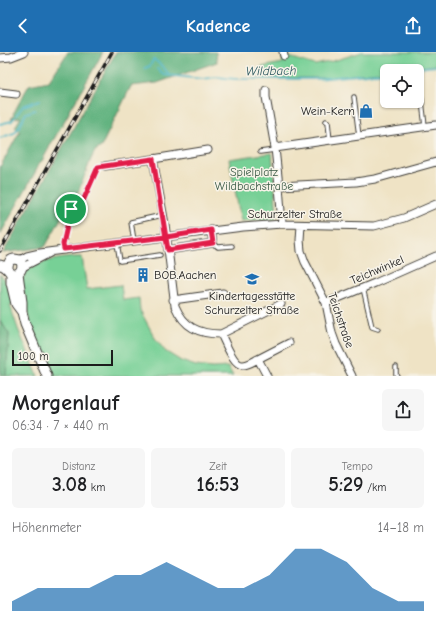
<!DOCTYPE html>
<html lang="de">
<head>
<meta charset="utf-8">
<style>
  body { margin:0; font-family:"Comic Neue",sans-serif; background:#f6f6f6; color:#202124; height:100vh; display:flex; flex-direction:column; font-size:15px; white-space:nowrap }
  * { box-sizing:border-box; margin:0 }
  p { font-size:13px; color:#757577 }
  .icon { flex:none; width:22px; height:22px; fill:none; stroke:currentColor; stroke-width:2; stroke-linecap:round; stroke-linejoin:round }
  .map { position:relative; height:324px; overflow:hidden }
  .sheet { display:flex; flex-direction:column; background:#fff; flex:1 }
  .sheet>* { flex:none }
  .tools { position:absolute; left:380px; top:12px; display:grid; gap:8px }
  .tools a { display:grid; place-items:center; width:44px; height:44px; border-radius:6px; background:#fff; box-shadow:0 1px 3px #0004; font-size:20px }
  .scale { position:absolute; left:12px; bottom:10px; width:101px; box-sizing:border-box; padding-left:4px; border:2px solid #1c1c1c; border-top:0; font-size:11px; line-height:14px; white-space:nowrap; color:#1c1c1c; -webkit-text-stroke:3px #f7f3e8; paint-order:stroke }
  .pin { position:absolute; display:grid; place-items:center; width:34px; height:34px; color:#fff; margin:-17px; border:2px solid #fff; border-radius:50%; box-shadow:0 1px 4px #0007 }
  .round { display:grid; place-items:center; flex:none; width:42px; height:42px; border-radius:6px; background:#f6f6f6 }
  .headline { display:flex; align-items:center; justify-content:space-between; height:68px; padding:0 12px }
  h1 { font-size:22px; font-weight:700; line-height:30px }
  .stats { display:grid; grid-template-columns:repeat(3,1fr); gap:6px; height:68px; padding:4px 12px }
  .stats div { display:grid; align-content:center; border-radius:6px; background:#f6f6f6; text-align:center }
  .stats b { font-size:20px; font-weight:700 }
  .stats small { font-size:11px; font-weight:400 }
  .stats p { font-size:11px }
  .chart { height:112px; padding:8px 12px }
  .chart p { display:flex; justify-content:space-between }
  .chart svg { width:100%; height:72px; margin-top:4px; fill:#1f6fb2; opacity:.7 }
  header { display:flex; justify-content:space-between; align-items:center; height:52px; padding:0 12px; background:#1f6fb2; color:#fff; font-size:18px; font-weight:700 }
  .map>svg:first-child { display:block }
  .green { fill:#77d096; stroke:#4a7659 }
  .forest { fill:#61b27f; stroke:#3e674e }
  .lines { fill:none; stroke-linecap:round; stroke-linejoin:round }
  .stream { stroke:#47b4c3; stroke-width:2 }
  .lane-casing { stroke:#3c3a35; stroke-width:5.5 }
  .street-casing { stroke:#3c3a35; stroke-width:9 }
  .secondary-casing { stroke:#3c3a35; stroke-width:11 }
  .lane { stroke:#fff; stroke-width:3.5 }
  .street { stroke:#fff; stroke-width:7 }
  .secondary { stroke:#fff; stroke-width:9 }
  .rail-casing { stroke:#1c1c1c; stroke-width:3.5 }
  .rail { stroke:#f7f3e8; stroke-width:2; stroke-dasharray:6; stroke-linecap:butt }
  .route-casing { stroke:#fff; stroke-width:8 }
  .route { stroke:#e11d48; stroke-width:5 }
  .labels { text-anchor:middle; stroke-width:3; stroke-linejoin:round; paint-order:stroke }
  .poi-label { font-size:12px; fill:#1c1c1c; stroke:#f7f3e8; text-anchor:end }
  .park-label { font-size:12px; fill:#3c5b47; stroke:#f7f3e8 }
  .street-label { font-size:12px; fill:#1c1c1c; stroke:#f7f3e8 }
  .water-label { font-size:13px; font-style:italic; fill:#2d595f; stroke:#f7f3e8 }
</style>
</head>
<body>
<header><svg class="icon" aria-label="back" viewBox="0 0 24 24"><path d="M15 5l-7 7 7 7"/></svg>Kadence<svg class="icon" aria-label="share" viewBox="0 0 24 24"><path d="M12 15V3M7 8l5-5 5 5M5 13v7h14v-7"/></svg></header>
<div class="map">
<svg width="436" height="324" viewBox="0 0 436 324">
  <rect width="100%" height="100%" fill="#f7f3e8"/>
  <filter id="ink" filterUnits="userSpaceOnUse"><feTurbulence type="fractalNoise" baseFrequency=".025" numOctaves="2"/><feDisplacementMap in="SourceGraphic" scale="8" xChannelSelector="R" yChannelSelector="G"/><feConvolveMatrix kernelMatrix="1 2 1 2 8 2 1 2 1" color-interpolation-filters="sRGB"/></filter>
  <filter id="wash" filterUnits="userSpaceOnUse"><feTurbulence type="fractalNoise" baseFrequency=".012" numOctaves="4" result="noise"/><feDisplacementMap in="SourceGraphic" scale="16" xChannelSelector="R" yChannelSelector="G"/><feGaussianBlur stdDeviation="0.9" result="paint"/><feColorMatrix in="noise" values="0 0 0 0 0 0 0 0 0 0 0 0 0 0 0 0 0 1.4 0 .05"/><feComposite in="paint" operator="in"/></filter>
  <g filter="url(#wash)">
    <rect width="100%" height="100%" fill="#efe3c5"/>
    <path class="green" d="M362,0h74v13l-109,13h-64l-2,-11 22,-4 -1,-6 4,-1 29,9 18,-4z
      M272,101l5,64 -3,2h-12l-21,2 -12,-62z
      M76,205h6l5,32 34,-4 2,15 16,-2 1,12 15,28 10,13 16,10 15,5 16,2 16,-1 5,9h-182c-10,-24 -21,-47 -26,-73l2,-1c-2,-6 -6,-18 -4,-24 5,-17 39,-20 53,-21z
      M0,222c7,9 10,18 13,29l-3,2 8,24 20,47h-32l3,-42 -9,-14z"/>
    <path class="forest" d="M68,0h35l-29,52c-4,2 -5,5 -5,9l-15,26 -4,6 -1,3 -7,13 -2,1 -3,5v2l-37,66v-68l20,-36 -5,-4 6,-10 -10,2 3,-4 -1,-1 16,-29 20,-4z
      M116,0h100l1,10 -60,21 -26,3 -30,61 -6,4 -4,8 -12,31 -14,21 -20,36 -42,6z
      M0,268l9,14 -3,42h-6z"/>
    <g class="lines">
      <path class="stream" d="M145,16l5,-2 3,-6h2l9,8 5,7
        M157,17h2l2,4 4,2 38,4 13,-2 19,2h81l11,-1 60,-6
        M392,19l44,-5
        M0,72l12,-3 11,-15 17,-6
        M0,86l14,-5 5,-6 7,-14 9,-3"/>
    </g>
  </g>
  <g filter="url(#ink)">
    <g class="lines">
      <defs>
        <path id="lane" d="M421,41l4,33
          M354,45l5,39
          M326,69l2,1 2,19
          M260,100l15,-2
          M134,189l-3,-19 32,-7
          M117,191l3,18 40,-6
          M213,191l5,4 14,-1
          M64,197l-1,-5 8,-35 12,-8 15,-34 7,-1
          M363,236l9,39 6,2
          M396,315v7l1,2"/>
        <path id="street" d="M283,0l1,4
          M0,6l11,-1 13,-5
          M266,38v7l9,51 4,38 3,38
          M0,40l16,2
          M275,96l161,-23
          M208,98l-55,9 12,65 10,82c9,21 23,28 46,28 4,8 13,32 22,31 5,0 11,-4 15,-6l9,17
          M105,114l48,-7
          M279,134l77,-4 19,-3 61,-17
          M301,173l-1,15 1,11 4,11 21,41 6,30 4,11 16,32
          M168,198l45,-7 -2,-13
          M20,208l7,-4 13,-3 203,-26 39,-3 92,2 30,-8 32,-14
          M23,215l27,-14
          M173,248l50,-7
          M326,251l49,-20 61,-27
          M221,282l60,-30
          M258,307l31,-16"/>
        <path id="secondary" d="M0,213c1,0 6,2 6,3 3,2 2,3 5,5 7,4 11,-3 11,-8l-2,-5 -6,-1c-5,1 -6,4 -6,9
          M11,221v10l5,21 6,8
          M18,221l1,8 3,21v10l3,12 22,52"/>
      </defs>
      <use href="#lane" class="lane-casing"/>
      <use href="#street" class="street-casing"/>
      <use href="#secondary" class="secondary-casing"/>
      <use href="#lane" class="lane"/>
      <use href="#street" class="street"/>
      <use href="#secondary" class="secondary"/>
      <defs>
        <path id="rail" d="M0,199l112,-199"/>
      </defs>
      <use href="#rail" class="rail-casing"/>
      <use href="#rail" class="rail"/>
    </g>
  </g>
  <g class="lines" filter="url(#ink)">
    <defs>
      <path id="route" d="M71,157l-8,35 1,5 102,-12 45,-7 2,13 -45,7c-5,-31 -10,-61 -15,-91l-55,8 -15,34 -12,8"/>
    </defs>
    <use href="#route" class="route-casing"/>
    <use href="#route" class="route"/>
  </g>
  <defs>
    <symbol id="shop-bare" viewBox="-9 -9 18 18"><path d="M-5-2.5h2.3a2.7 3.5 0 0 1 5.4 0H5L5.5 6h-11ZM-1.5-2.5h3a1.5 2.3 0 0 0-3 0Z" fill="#1f6fb2" stroke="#f7f3e8" stroke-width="2.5" paint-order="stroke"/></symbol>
    <symbol id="building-bare" viewBox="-9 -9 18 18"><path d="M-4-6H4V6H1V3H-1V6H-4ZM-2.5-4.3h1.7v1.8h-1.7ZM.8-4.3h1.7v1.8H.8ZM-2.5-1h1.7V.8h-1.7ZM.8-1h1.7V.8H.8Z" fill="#1f6fb2" stroke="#f7f3e8" stroke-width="2.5" paint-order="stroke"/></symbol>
    <symbol id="school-bare" viewBox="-9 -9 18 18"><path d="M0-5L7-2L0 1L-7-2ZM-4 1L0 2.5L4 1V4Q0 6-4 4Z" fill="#1f6fb2" stroke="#f7f3e8" stroke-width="2.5" paint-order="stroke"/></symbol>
  </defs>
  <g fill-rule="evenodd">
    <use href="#shop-bare" x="356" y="49" width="20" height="20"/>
    <use href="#building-bare" x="133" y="213" width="20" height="20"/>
    <use href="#school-bare" x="242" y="217" width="20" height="20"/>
  </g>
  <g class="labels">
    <g class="poi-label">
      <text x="355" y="63">Wein-Kern</text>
      <text x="154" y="227" text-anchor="start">BOB.Aachen</text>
      <text x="252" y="248" text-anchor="middle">Kindertagesstätte<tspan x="252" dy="14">Schurzelter Straße</tspan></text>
    </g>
    <g class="park-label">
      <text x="254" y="124">Spielplatz<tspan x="254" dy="14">Wildbachstraße</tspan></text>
    </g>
    <g class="street-label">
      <text x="295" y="166">Schurzelter Straße</text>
      <text transform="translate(377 218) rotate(-23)" y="4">Teichwinkel</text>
      <text transform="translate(341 268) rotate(71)" y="4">Teichstraße</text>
    </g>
    <g class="water-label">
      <text transform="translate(271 18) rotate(-1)" y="5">Wildbach</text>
    </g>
  </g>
</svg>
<div class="tools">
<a><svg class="icon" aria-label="locate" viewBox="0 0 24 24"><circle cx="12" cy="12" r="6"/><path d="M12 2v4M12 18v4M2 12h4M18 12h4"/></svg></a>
</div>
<div class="scale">100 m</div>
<div class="pin" style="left:71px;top:157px;background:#1e9e55"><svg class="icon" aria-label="arrive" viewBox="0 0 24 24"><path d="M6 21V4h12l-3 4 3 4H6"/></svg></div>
</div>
<section class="sheet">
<div class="headline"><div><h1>Morgenlauf</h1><p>06:34 · 7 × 440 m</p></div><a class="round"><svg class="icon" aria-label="share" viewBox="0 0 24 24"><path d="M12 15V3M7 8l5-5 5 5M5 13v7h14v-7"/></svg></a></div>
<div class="stats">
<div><p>Distanz</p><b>3.08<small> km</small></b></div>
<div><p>Zeit</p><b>16:53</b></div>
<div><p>Tempo</p><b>5:29<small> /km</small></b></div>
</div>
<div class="chart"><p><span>Höhenmeter</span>14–18 m</p>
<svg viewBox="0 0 160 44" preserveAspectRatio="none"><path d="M0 44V38L10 30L20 30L30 30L40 22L50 22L60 14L70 22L80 30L90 30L100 22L110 6L120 6L130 14L140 30L150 38L160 38V44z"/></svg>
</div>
</section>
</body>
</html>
